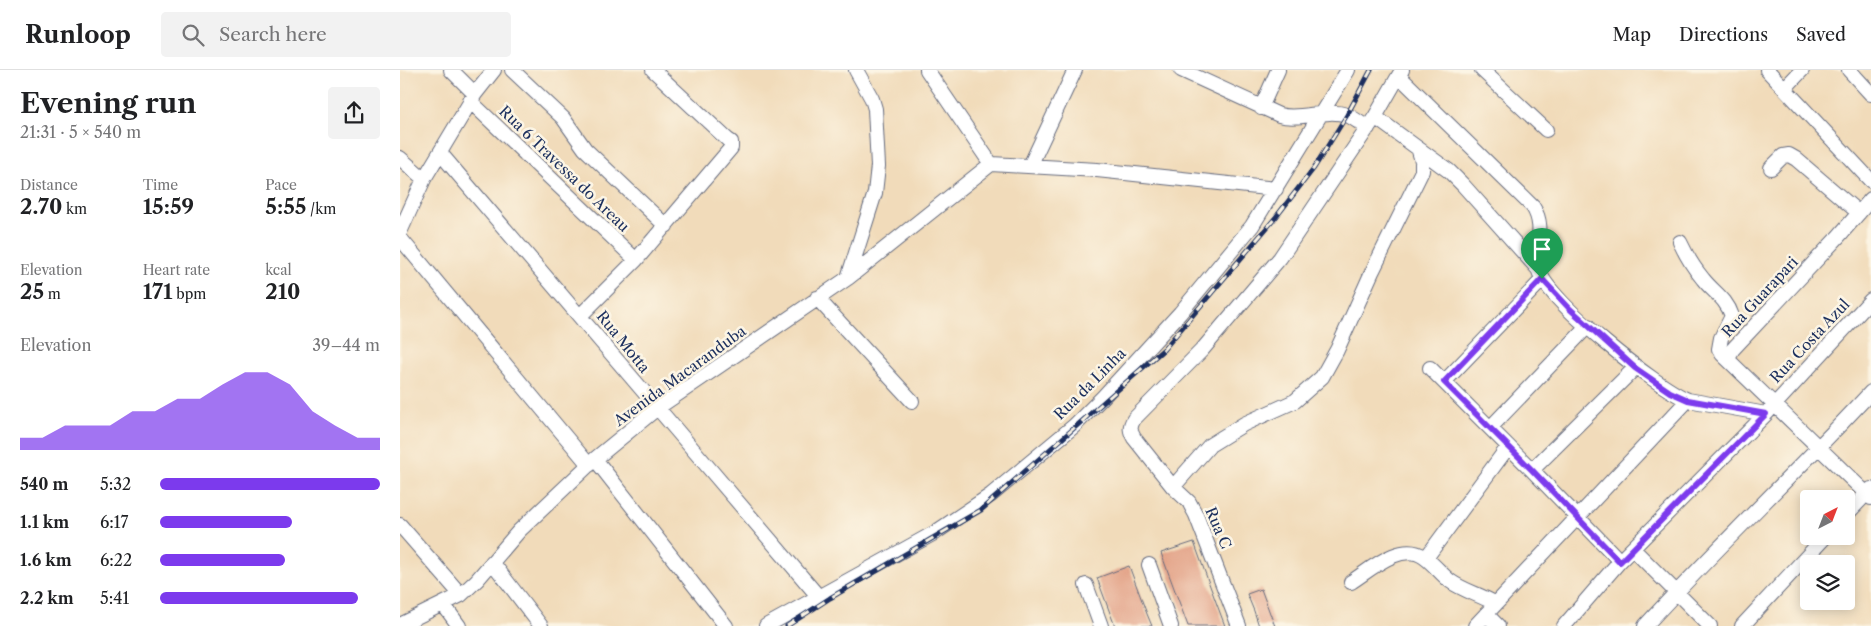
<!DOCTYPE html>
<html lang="en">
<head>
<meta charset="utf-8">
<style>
  body { margin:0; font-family:"Libre Caslon Text",serif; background:#f2f2f2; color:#202124; height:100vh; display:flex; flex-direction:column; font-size:19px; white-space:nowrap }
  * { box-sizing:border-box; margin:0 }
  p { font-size:16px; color:#757577 }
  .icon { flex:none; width:28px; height:28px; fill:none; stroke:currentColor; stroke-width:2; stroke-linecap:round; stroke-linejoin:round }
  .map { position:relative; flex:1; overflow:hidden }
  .panel { display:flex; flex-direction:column; background:#fff; width:400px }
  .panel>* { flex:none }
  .needle { width:32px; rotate:42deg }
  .tools { position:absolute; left:1400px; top:420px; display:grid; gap:10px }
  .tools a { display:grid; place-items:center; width:55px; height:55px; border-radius:5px; background:#fff; box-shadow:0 2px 12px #0003; font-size:25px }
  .pin { position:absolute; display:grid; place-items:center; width:42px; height:42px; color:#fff; margin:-51px -21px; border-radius:50% 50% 50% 0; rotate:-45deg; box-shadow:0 0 5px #0007 }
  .pin .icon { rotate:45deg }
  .round { display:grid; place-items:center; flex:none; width:52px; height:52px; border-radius:5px; background:#f2f2f2 }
  .head { display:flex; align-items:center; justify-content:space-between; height:85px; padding:0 20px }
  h1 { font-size:28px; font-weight:800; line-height:38px }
  .metrics { display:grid; grid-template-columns:repeat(3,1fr); gap:8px; height:85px; padding:5px 20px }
  .metrics div { display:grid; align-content:center }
  .metrics b { font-size:21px; font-weight:800 }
  .metrics small { font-size:14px; font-weight:400 }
  .metrics p { font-size:14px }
  .chart { height:140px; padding:10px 20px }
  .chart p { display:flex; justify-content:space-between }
  .chart svg { width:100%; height:90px; margin-top:5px; fill:#7c3aed; opacity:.7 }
  ul { padding:0 20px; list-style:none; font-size:16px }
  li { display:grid; grid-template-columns:80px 60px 1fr; align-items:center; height:38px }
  li i { height:12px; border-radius:6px; background:#7c3aed }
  header { display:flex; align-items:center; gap:30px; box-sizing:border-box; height:70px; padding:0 25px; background:#fff; border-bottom:1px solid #e0e0e0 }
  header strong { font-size:24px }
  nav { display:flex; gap:28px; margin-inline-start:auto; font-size:18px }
  .search { width:350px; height:45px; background:#f2f2f2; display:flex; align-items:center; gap:12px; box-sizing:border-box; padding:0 18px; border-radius:5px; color:#757577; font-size:19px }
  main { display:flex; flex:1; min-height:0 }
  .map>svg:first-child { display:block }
  .building { fill:#e29f83 }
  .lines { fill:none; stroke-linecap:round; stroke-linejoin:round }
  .minor-casing { stroke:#666b7e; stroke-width:16 }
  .minor { stroke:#fff; stroke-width:14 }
  .rail-casing { stroke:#1b2f5e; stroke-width:5 }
  .rail { stroke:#fcf5e5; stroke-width:3; stroke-dasharray:9; stroke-linecap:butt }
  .route-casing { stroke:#fff; stroke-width:10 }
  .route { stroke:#7c3aed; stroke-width:6 }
  .labels { text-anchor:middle; stroke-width:5; stroke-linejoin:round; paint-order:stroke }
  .street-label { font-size:15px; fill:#1b2f5e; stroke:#fcf5e5 }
</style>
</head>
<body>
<header>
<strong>Runloop</strong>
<div class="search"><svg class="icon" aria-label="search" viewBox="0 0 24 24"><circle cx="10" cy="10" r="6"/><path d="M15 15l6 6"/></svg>Search here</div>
<nav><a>Map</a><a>Directions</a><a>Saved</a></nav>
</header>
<main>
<section class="panel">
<div class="head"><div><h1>Evening run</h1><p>21:31 · 5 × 540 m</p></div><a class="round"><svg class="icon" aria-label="share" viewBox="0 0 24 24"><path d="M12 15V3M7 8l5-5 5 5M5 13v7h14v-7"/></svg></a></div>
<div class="metrics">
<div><p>Distance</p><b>2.70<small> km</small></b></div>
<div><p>Time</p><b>15:59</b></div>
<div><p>Pace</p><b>5:55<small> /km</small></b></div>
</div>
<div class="metrics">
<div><p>Elevation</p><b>25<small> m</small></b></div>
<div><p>Heart rate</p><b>171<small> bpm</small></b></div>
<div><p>kcal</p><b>210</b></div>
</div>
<div class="chart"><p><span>Elevation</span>39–44 m</p>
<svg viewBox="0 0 160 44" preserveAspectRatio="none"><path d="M0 44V38L10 38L20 32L30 32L40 32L50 25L60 25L70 19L80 19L90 12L100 6L110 6L120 12L130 25L140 32L150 38L160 38V44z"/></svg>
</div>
<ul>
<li><b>540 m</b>5:32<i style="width:100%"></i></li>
<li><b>1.1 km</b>6:17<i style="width:60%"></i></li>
<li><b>1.6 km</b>6:22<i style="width:57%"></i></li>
<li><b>2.2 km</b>5:41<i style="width:90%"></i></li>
</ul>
</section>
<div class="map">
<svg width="1471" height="556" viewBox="0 0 1471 556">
  <rect width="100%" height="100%" fill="#fcf5e5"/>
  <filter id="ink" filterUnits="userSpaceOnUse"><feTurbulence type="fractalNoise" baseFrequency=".02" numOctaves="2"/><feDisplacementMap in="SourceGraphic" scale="10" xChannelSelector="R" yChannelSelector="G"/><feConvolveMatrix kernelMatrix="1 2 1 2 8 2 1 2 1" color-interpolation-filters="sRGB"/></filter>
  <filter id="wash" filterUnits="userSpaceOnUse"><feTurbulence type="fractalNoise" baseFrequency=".0096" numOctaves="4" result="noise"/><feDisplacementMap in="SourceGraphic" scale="20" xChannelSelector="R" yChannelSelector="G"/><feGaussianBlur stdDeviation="1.12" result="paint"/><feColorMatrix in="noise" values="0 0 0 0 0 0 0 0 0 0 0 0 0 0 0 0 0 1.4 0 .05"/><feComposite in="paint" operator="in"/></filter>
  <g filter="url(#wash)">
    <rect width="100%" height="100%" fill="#f1dbba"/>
    <g id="blocks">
      <path class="building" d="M794,472l16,44 15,40h-37l-27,-73z
        M729,496l18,48 5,12h-37l-5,-13 -13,-35z
        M861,519l10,27 4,10h-16l-5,-15 -7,-17z"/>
    </g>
  </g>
  <g filter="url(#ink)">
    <use href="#blocks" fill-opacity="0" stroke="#666b7e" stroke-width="1"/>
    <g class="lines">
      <defs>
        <path id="minor" d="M51,0l24,24
          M112,0l51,48 22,31 81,77
          M527,0l64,94
          M781,0l98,45c22,6 46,-7 68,0 7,3 14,9 21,13
          M1082,0l64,60
          M1367,0l104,111
          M1449,0l22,24
          M999,6l134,131c14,22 0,43 6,64 10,31 117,116 149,129l78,14
          M1385,18l17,-18
          M70,31l166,159
          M861,38l17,-38
          M975,47l74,54 14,14 75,84
          M41,84c127,147 251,295 377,442
          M0,88l24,21
          M591,94l106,6 179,19
          M630,96l45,-96
          M1371,98l12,-12 6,-1 7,4 63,54
          M0,162l24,-53 51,-85 19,-24
          M0,168l189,227
          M1280,172c6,13 13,25 23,37 11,14 23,19 29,37l-11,22 -2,11 3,5 149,144
          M448,208l27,-85 3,-27 -3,-57 -3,-10 -16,-29
          M417,228l95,103
          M181,245l55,-55 95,-112v-6l-3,-2 -75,-70
          M1327,289l6,-10 105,-112 33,-38
          M1030,298l102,102 88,91
          M1044,312l99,-103
          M1090,358l98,-102
          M195,389l131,167
          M1132,400l103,-102
          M773,417l37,-42 34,-21 51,-23 27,-24 15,-27 35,-78 50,-101v-10l-3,-10
          M1446,445l25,-26
          M0,455l61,70
          M1233,479l77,77
          M1026,488l82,-111
          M92,492l49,64
          M749,495l22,61
          M951,512c19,-12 50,-41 73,-25 10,7 17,17 26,24 14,10 31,14 46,23
          M686,515l15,41
          M43,534l16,22
          M1086,544l12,12
          M0,555l61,-30 16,-15 42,-49 76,-72 61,-50 192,-131 143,-114
          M366,556l170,-94 55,-37 83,-69 29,-29 77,-84 72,-87 96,-156
          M839,556l-43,-111 -7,-13 -16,-15 -39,-49c-4,-7 -5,-11 0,-19l68,-69 78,-92 95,-141 27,-47
          M1075,556l213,-226
          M1164,556l56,-65 146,-147 105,-114
          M1245,556c73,-80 152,-154 226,-234
          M1342,556l84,-90"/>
      </defs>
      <use href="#minor" class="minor-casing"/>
      <use href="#minor" class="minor"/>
      <defs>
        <path id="rail" d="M387,556l43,-28 151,-88 183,-161 112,-132 38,-49 33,-53 24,-45"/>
      </defs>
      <use href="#rail" class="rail-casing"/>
      <use href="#rail" class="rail"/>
    </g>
  </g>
  <g class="lines" filter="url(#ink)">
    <defs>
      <path id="route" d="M1142,209l28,30 65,59 35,24 18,8 78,14 -146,148 -88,-92 -88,-88z"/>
    </defs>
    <use href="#route" class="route-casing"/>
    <use href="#route" class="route"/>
  </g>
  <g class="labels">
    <g class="street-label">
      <text transform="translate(164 99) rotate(44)" y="5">Rua 6 Travessa do Areau</text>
      <text transform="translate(1360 227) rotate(-47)" y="5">Rua Guarapari</text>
      <text transform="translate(1410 271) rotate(-47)" y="5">Rua Costa Azul</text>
      <text transform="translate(223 272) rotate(51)" y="5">Rua Motta</text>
      <text transform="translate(280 306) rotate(-36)" y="5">Avenida Macaranduba</text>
      <text transform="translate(690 314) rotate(-45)" y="5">Rua da Linha</text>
      <text transform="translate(818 458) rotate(67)" y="5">Rua C</text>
    </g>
  </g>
</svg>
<div class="tools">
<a><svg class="needle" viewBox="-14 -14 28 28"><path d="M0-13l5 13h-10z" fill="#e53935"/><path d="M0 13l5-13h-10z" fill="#757577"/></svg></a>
<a><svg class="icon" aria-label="layers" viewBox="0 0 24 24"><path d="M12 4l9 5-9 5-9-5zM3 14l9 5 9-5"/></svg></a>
</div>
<div class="pin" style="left:1142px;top:209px;background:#1e9e55"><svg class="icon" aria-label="arrive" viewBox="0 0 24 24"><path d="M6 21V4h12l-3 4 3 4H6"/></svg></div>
</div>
</main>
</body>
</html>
